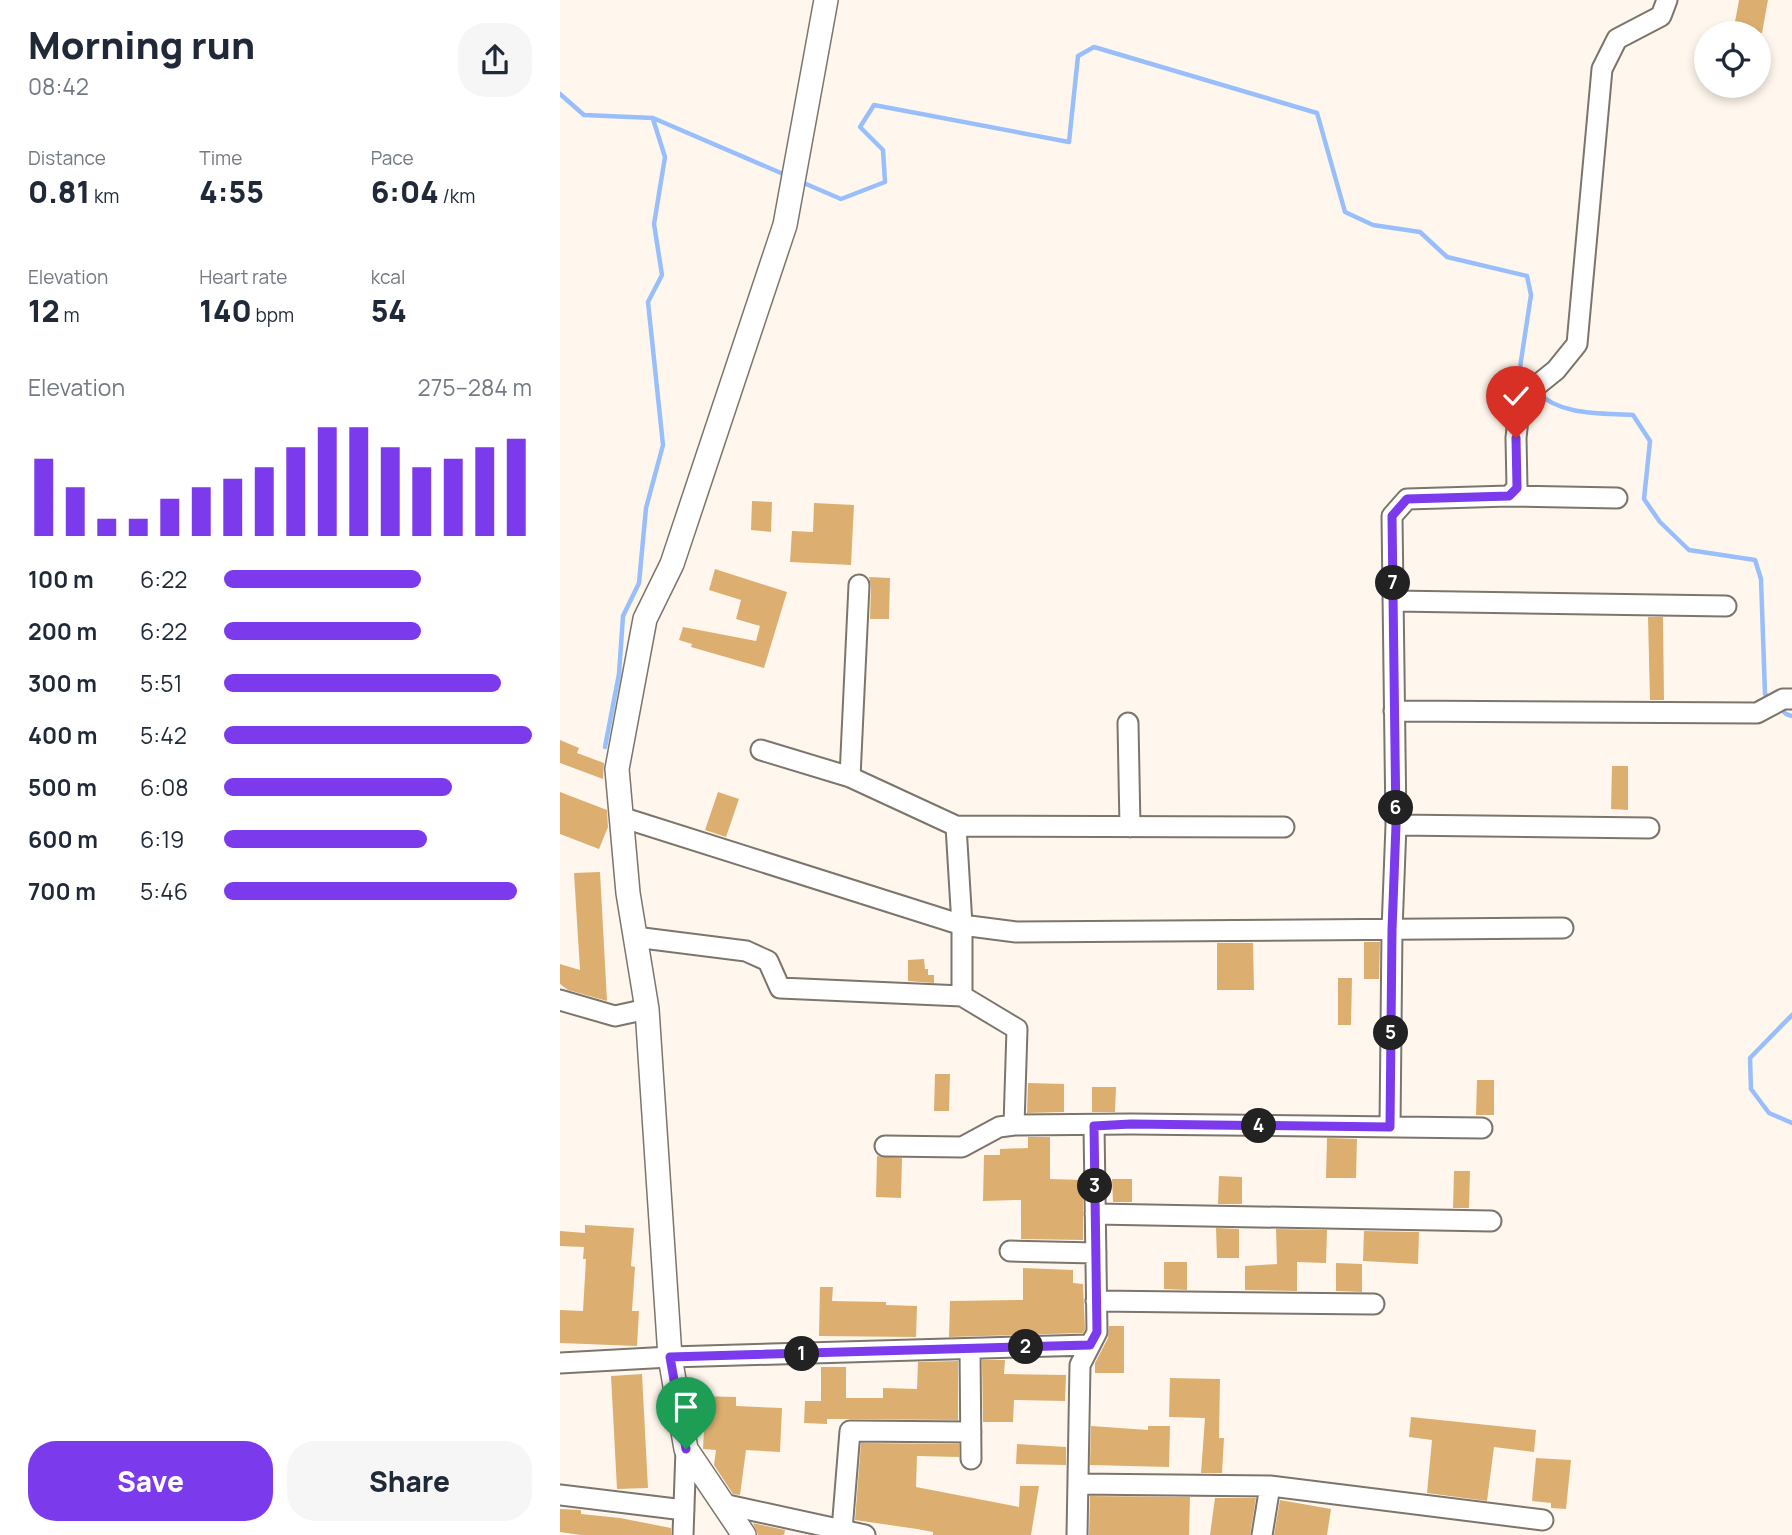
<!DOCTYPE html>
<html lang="en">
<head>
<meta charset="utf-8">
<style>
  body { margin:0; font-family:Manrope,sans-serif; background:#f6f6f7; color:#1f2937; height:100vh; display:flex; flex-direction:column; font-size:26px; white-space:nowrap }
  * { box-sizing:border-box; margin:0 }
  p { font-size:23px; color:#747a83 }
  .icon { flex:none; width:38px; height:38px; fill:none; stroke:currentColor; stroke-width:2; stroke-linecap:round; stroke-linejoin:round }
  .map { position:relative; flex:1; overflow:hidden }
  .details { display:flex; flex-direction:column; background:#fff; width:560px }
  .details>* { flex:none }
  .fabs { position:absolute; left:1134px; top:21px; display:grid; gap:14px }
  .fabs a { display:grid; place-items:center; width:77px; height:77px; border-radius:50%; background:#fff; box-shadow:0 4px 10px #0003; font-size:35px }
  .pin { position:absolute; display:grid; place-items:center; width:60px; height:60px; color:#fff; margin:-72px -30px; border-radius:50% 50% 50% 0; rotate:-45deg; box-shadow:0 0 7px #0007 }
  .pin .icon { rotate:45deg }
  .km { position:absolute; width:35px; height:35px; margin:-18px; border-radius:50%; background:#222; color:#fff; font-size:19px; line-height:35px; text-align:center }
  .round { display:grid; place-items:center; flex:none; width:74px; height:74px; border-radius:28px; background:#f6f6f7 }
  .headline { display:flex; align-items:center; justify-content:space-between; height:119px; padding:0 28px }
  h1 { font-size:38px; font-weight:800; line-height:52px }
  .stats { display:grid; grid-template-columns:repeat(3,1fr); gap:10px; height:119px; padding:7px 28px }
  .stats div { display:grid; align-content:center }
  .stats b { font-size:30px; font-weight:800 }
  .stats small { font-size:19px; font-weight:400 }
  .stats p { font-size:19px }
  .chart { height:196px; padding:14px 28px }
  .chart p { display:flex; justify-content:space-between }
  .chart svg { width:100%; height:126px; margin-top:7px; stroke:#7c3aed; stroke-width:6 }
  .button { display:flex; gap:14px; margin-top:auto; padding:14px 28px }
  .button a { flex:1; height:80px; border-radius:28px; background:#7c3aed; color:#fff; font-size:28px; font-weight:800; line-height:80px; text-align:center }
  .button a+a { background:#f6f6f7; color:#1f2937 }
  ul { padding:0 28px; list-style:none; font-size:23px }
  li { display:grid; grid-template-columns:112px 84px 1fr; align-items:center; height:52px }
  li i { height:18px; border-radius:9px; background:#7c3aed }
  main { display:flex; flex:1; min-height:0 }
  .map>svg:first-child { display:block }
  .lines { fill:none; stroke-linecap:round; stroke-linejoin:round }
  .stream { stroke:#98bffb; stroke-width:4.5 }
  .building { fill:#dcaf70 }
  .minor-casing { stroke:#7c756c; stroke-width:23 }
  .major-casing { stroke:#7c756c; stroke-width:26 }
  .minor { stroke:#fff; stroke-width:19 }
  .major { stroke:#fff; stroke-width:23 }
  .route-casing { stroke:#fff; stroke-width:14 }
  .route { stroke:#7c3aed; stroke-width:9 }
</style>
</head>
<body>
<main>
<section class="details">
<div class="headline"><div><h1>Morning run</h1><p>08:42</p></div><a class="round"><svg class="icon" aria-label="share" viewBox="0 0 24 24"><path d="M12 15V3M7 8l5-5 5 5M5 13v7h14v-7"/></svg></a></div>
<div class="stats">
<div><p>Distance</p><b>0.81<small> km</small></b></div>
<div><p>Time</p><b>4:55</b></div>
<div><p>Pace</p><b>6:04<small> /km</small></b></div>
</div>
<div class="stats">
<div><p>Elevation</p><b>12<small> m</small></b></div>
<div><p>Heart rate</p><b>140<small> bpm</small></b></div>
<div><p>kcal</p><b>54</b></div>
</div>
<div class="chart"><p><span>Elevation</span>275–284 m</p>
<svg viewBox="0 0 160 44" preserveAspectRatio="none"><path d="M5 44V17M15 44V27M25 44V38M35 44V38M45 44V31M55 44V27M65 44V24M75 44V20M85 44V13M95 44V6M105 44V6M115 44V13M125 44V20M135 44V17M145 44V13M155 44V10"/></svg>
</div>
<ul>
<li><b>100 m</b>6:22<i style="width:64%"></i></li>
<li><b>200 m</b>6:22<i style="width:64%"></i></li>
<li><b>300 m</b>5:51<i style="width:90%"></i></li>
<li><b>400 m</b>5:42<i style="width:100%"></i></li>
<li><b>500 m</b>6:08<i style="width:74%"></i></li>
<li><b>600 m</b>6:19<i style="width:66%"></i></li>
<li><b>700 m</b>5:46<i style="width:95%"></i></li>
</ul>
<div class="button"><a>Save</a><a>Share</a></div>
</section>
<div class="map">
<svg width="1232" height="1535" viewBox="0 0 1232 1535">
  <rect width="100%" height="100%" fill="#fff7ed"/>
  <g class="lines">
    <path class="stream" d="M0,94l24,21 69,3 135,58
      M239,181l42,18 44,-17 -2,-32 -23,-23 14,-22 195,37 9,-86 16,-9 223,66 28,99 28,13 47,7 27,25 80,19 4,19 -12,79 9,9
      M977,392c24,24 64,21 96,23l17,26 -6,58 16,23 29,28 66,10 6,19 4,115 5,4
      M1219,707l7,7 6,2
      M45,747l14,-73 4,-58 16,-33 7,-75 17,-63 -15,-143 14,-27 -8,-51 11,-67 -12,-38
      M1232,1015l-42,43 1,31 18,24 23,10"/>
  </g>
  <path class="building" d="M1179,0h29l-6,33h-29z
    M192,501l20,1 -1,30 -20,-2z
    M254,503l40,2 -3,60 -61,-3 2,-31 21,1z
    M155,569l72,23 -23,76 -73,-21 1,-3 -13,-4 4,-13 73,14 4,-15 -24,-7 5,-19 -32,-10z
    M309,577l21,1 -1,41h-19l1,-33z
    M1088,617h15l1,83h-14z
    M0,740l19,8 -2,5 27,10 -1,16 -43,-16z
    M1052,766h16v44l-17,-1z
    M0,792l47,18 1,17 -9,22 -39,-15z
    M158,792l21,7 -13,38 -21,-7z
    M40,872l7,129 -39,-11 -8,-6v-20l20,6 -6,-97z
    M804,942h16l-1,37h-15z
    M657,943h36l1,47h-37z
    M364,959l1,10h3v6h6v8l-26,-2v-21z
    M778,978h14l-1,47h-13z
    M375,1074h15l-1,37h-15z
    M917,1080h17v35h-18z
    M468,1083l36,1v28l-37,1z
    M532,1087h24l-1,25h-23z
    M468,1137h22v42l33,1v60l-62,-1v-39l-38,1 1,-46h16v-6l28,-1z
    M767,1138l30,1 -1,39h-30z
    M317,1156l25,2 -1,40 -25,-1z
    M894,1171h16l-1,37h-16z
    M659,1176l23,1v27h-24z
    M552,1179h20v23h-19z
    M25,1225l49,3 -3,38 4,1 -3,44h7l-2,35 -77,-3v-33l23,1 3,-52h-3l1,-12 -24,-1v-15l25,2z
    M656,1228l23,1v29h-22z
    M716,1229l51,1 -1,33 -29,-1v29l-52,-1v-24l32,-2z
    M804,1231l55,1 -1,32 -55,-3z
    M604,1262h23v28l-23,-1z
    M776,1263l26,1v28l-26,-1z
    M463,1268l50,2v13l10,1 2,45 -2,4 -134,4 1,-36 73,-1z
    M260,1287h13l-1,14 54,1v3l31,1 -1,31 -97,-1z
    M549,1326h15v47h-29v-10l13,-25z
    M422,1360h23l-1,14 62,1 -1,26 -51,-1 -1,22h-30z
    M398,1361v59l-108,-1h-23v5l-23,-1 1,-22h16v-34h25v31h37v-10l34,1 1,-27z
    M82,1374l6,114 -31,1 -6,-113z
    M610,1378l50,1 -1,59h5l-2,35h-21l4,-55 -36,-1z
    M139,1396l37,1v9l46,2 -2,44 -34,-2 -6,45 -7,-1 -19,-29 2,-15 -13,-1 1,-20h-3l1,-14h-4z
    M851,1417l125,13 -2,22 -40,-5 -7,54 -60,-8 5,-53 -23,-3z
    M531,1426l57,4v-4h22l-1,41 -79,-2z
    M301,1443l98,1v13l-42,-1 -1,31 103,20 1,-21h19l-8,49h-98v-3l-16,-3 -62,-9z
    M457,1444l49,3v18l-50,-1z
    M976,1458l35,2 -5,49 -15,-1v-5l-19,-2z
    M530,1496l100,1 -1,38h-100z
    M655,1498h41l-6,37h-40z
    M720,1500l51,9 -4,26h-53z
    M0,1509l21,1v4l39,4 51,10v7h-90l-21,-3z
    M193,1523l32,7 -1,5h-26z"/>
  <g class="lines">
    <defs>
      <path id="minor" d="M949,496l8,-8 -1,-50 4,-39 36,-29 21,-26 25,-275 15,-30 44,-23 6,-16
        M833,601l333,5
        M834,711l363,2 26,-14h9
        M568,723l2,104
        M201,750l89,27 106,49 328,1
        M290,777l9,-192
        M61,817l341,108 54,7 547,-4
        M836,825l253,3
        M396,826l6,99v71l55,33 -3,96 117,-1 351,4
        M75,937l111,14 22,10 12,27 182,8
        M0,1000l55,16 32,-7
        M830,1127l2,-197 4,-105 -4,-309 15,-17 102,-3 108,2
        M325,1146l77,1 37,-20 15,-2
        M535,1214l396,7
        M450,1251l86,2
        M536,1301l278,3
        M410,1349l1,110
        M0,1363l110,-6 420,-12
        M518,1484l192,2 273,34
        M0,1495l124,15
        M163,1504l142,31
        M282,1530l8,-99 121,1
        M123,1535l3,-86
        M517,1535l3,-170 17,-33 -3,-206
        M702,1535l8,-49"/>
      <path id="major" d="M184,1535l-58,-86 -16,-92 -23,-348 -19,-116 -11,-124 28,-150 27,-55 113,-339 41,-225"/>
    </defs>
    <use href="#minor" class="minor-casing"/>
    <use href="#major" class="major-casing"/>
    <use href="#minor" class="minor"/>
    <use href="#major" class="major"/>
  </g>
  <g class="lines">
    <defs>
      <path id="route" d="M126,1449l-16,-92 420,-12 7,-13 -3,-206 37,-2 259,3 2,-197 4,-105 -4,-309 15,-17 102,-3 8,-8 -1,-50"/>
    </defs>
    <use href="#route" class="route-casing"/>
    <use href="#route" class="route"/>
  </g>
</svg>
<div class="fabs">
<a><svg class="icon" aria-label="locate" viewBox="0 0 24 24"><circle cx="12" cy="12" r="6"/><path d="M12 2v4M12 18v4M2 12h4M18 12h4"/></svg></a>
</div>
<div class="pin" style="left:126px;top:1449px;background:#1e9e55"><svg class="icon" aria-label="arrive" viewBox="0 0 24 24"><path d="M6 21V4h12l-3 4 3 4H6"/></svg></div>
<div class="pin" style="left:956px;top:438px;background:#d93025"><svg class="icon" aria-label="check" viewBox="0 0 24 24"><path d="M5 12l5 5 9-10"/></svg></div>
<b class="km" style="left:242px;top:1354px">1</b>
<b class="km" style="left:466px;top:1347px">2</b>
<b class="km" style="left:535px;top:1186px">3</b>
<b class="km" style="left:699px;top:1126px">4</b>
<b class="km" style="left:831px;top:1033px">5</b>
<b class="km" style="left:836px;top:808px">6</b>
<b class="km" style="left:833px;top:583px">7</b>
</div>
</main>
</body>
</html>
